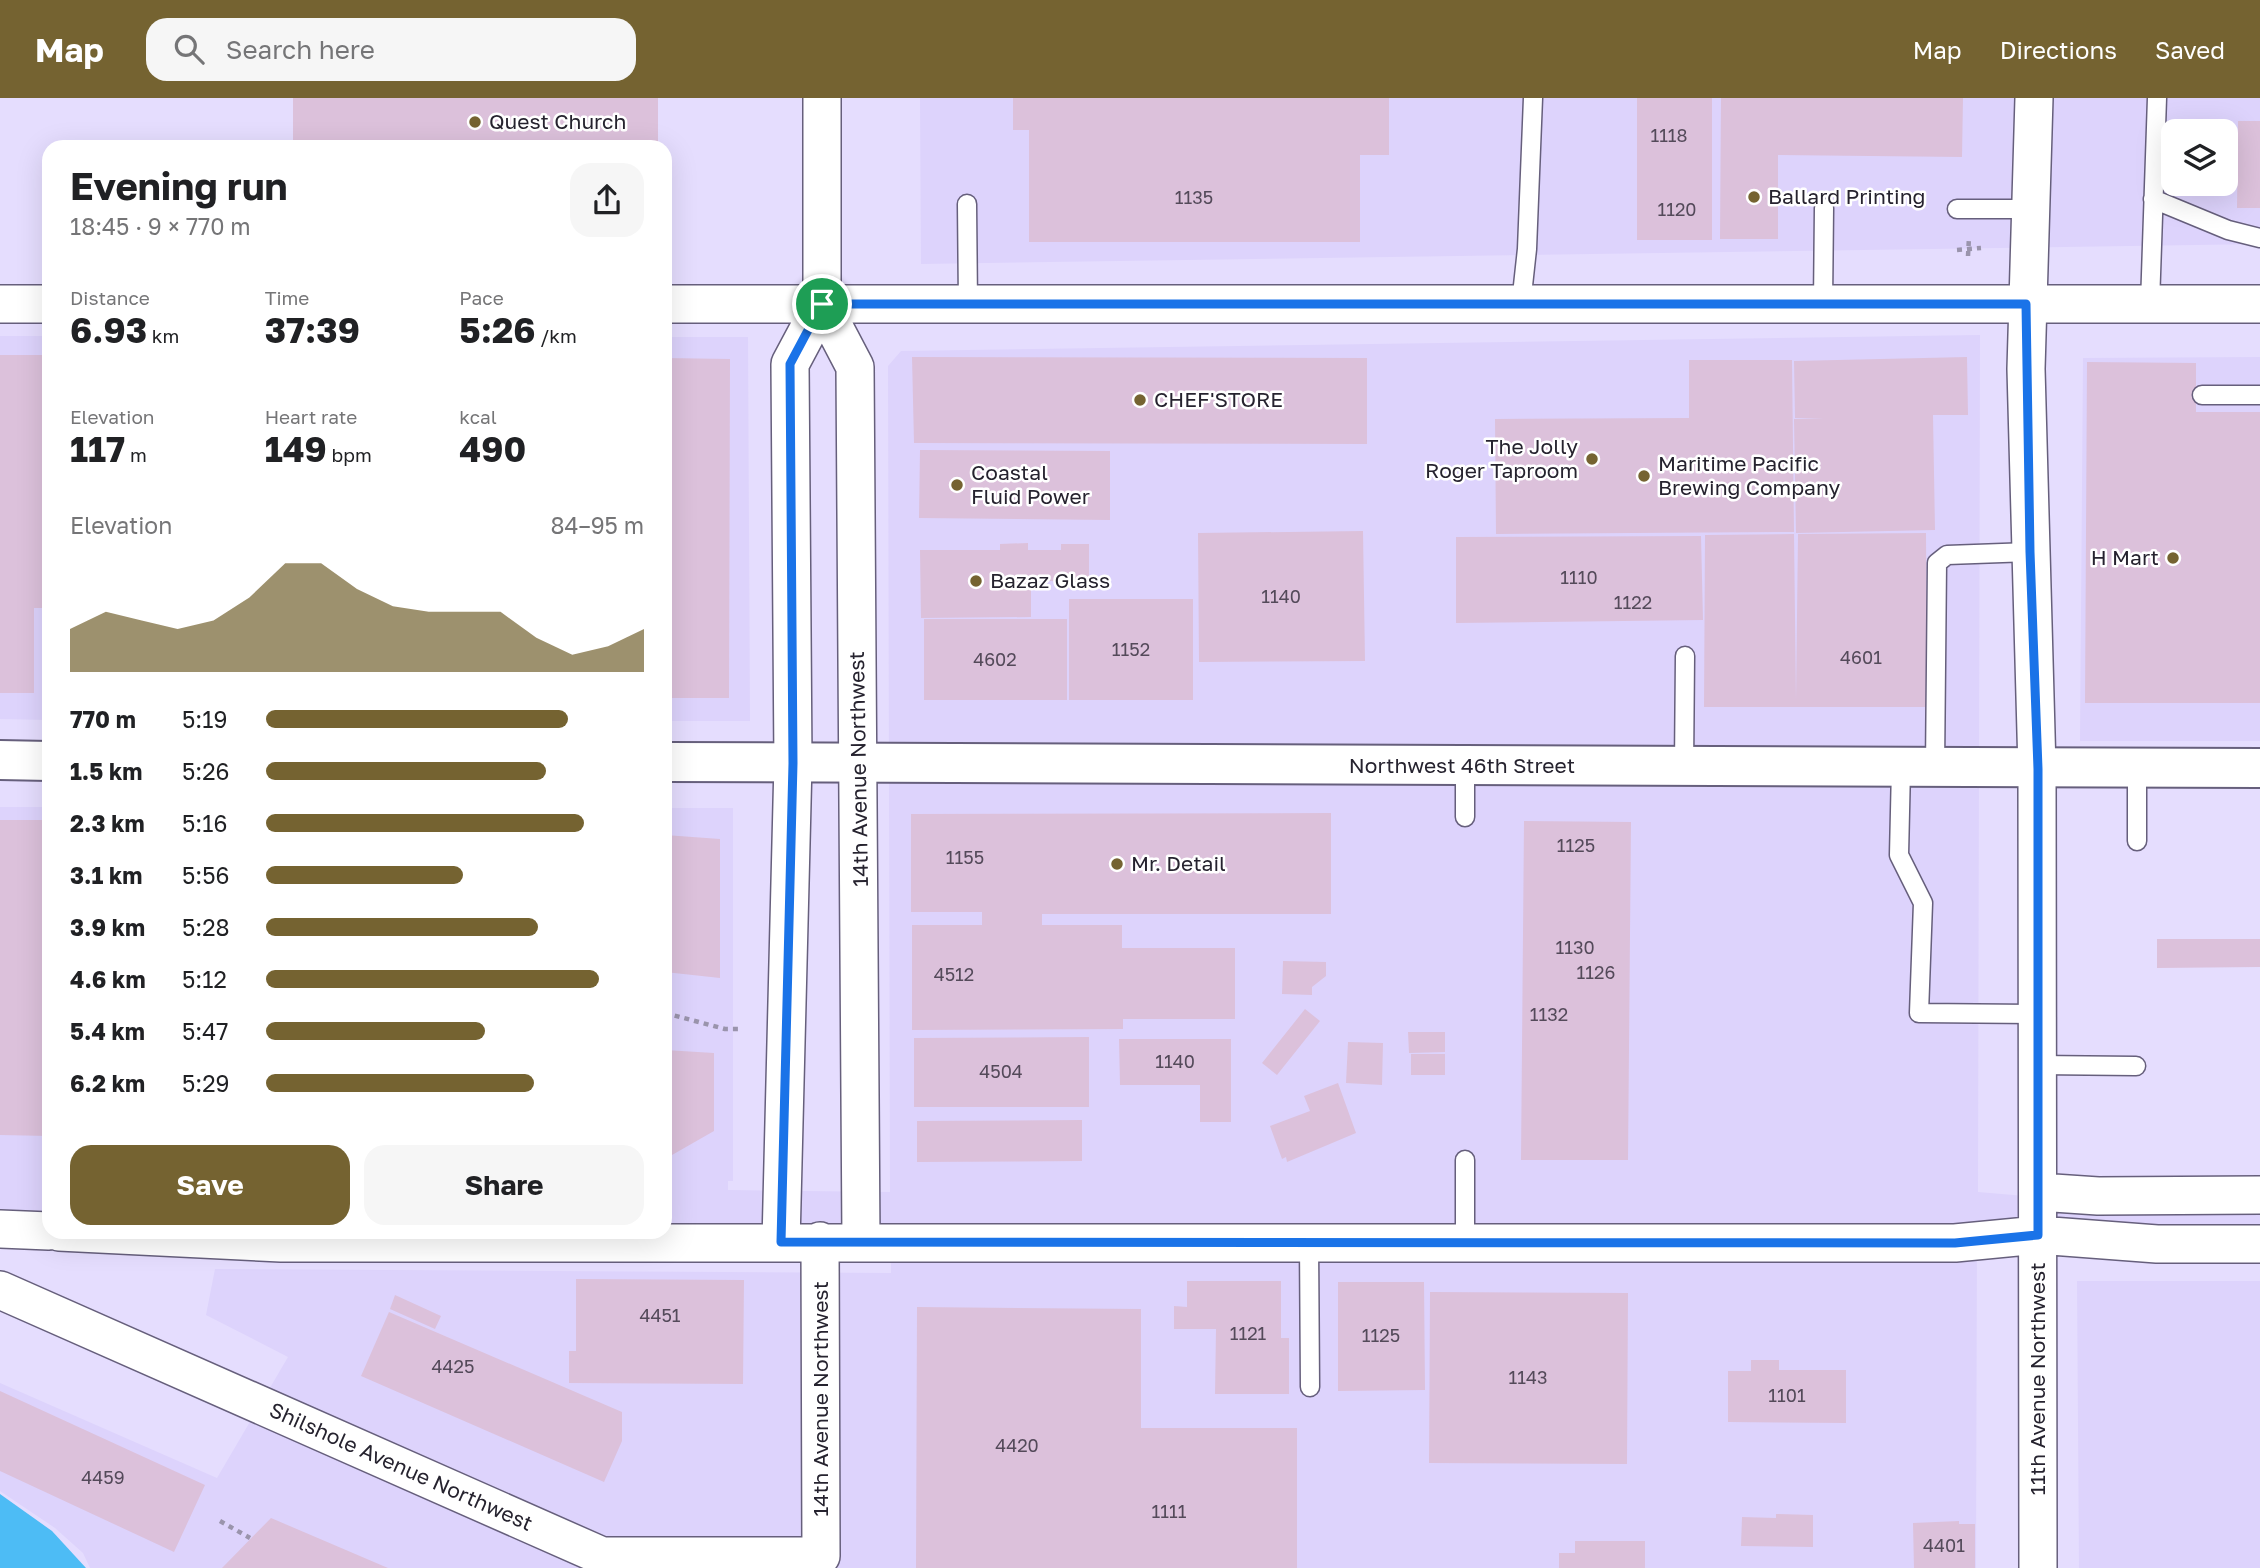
<!DOCTYPE html>
<html lang="en">
<head>
<meta charset="utf-8">
<style>
  body { margin:0; font-family:"Golos Text",sans-serif; background:#f6f6f6; color:#202124; height:100vh; display:flex; flex-direction:column; font-size:26px; white-space:nowrap }
  * { box-sizing:border-box; margin:0 }
  p { font-size:23px; color:#757577 }
  .icon { flex:none; width:38px; height:38px; fill:none; stroke:currentColor; stroke-width:2; stroke-linecap:round; stroke-linejoin:round }
  .map { position:relative; flex:1; overflow:hidden }
  .side { position:absolute; left:42px; top:42px; width:630px; height:1099px; display:flex; flex-direction:column; background:#fff; border-radius:21px; box-shadow:0 7px 28px #0002 }
  .side>* { flex:none }
  .fabs { position:absolute; left:2161px; top:21px; display:grid; gap:14px }
  .fabs a { display:grid; place-items:center; width:77px; height:77px; border-radius:14px; background:#fff; box-shadow:0 7px 28px #0002; font-size:35px }
  .pin { position:absolute; display:grid; place-items:center; width:60px; height:60px; color:#fff; margin:-30px; border:4px solid #fff; border-radius:50%; box-shadow:0 2px 7px #0007 }
  .round { display:grid; place-items:center; flex:none; width:74px; height:74px; border-radius:21px; background:#f6f6f6 }
  .summary { display:flex; align-items:center; justify-content:space-between; height:119px; padding:0 28px }
  h1 { font-size:38px; font-weight:700; line-height:52px }
  .metrics { display:grid; grid-template-columns:repeat(3,1fr); gap:10px; height:119px; padding:7px 28px }
  .metrics div { display:grid; align-content:center }
  .metrics b { font-size:35px; font-weight:700 }
  .metrics small { font-size:19px; font-weight:400 }
  .metrics p { font-size:19px }
  .chart { height:196px; padding:14px 28px }
  .chart p { display:flex; justify-content:space-between }
  .chart svg { width:100%; height:126px; margin-top:7px; fill:#756331; opacity:.7 }
  .action { display:flex; gap:14px; margin-top:auto; padding:14px 28px }
  .action a { flex:1; height:80px; border-radius:21px; background:#756331; color:#fff; font-size:28px; font-weight:700; line-height:80px; text-align:center }
  .action a+a { background:#f6f6f6; color:#202124 }
  ul { padding:0 28px; list-style:none; font-size:23px }
  li { display:grid; grid-template-columns:112px 84px 1fr; align-items:center; height:52px }
  li i { height:18px; border-radius:9px; background:#756331 }
  header { display:flex; align-items:center; gap:42px; box-sizing:border-box; height:98px; padding:0 35px; background:#756331; color:#fff }
  header strong { font-size:33px }
  nav { display:flex; gap:38px; margin-inline-start:auto; font-size:24px }
  .search { width:490px; height:63px; background:#f6f6f6; display:flex; align-items:center; gap:18px; box-sizing:border-box; padding:0 24px; border-radius:21px; color:#757577; font-size:26px }
  .map>svg:first-child { display:block }
  .built { fill:#ddd3fc; fill-rule:evenodd }
  .water { fill:#4dbcf5 }
  .building { fill:#dcc1db }
  .lines { fill:none; stroke-linecap:round; stroke-linejoin:round }
  .lane-casing { stroke:#665f7c; stroke-width:21 }
  .street-casing { stroke:#665f7c; stroke-width:40 }
  .secondary-casing { stroke:#665f7c; stroke-width:42 }
  .path { stroke:#9a94ac; stroke-width:4.5; stroke-dasharray:5 5; stroke-linecap:butt }
  .lane { stroke:#fff; stroke-width:18 }
  .street { stroke:#fff; stroke-width:37 }
  .secondary { stroke:#fff; stroke-width:38 }
  .route-casing { stroke:#fff; stroke-width:14 }
  .route { stroke:#1a73e8; stroke-width:9 }
  .poi-dot { fill:#756331; stroke:#fff; stroke-width:2.5 }
  .labels { text-anchor:middle; stroke-width:5; stroke-linejoin:round; paint-order:stroke }
  .number-label { font-size:18px; fill:#544a5a }
  .poi-label { font-size:21px; fill:#26232f; stroke:#fff; text-anchor:start }
  .street-label { font-size:21px; fill:#26232f; stroke:#fff }
</style>
</head>
<body>
<header>
<strong>Map</strong>
<div class="search"><svg class="icon" aria-label="search" viewBox="0 0 24 24"><circle cx="10" cy="10" r="6"/><path d="M15 15l6 6"/></svg>Search here</div>
<nav><a>Map</a><a>Directions</a><a>Saved</a></nav>
</header>
<div class="map">
<svg width="2260" height="1470" viewBox="0 0 2260 1470">
  <rect width="100%" height="100%" fill="#e5ddfe"/>
  <path class="built" d="M920,0h1340v146l-1339,20zM2174,33h52v53h-52z
    M1980,237l-2,857 143,12 139,1v28h-283l-1,335h-1886l-7,-15 -28,-25 -55,-37v-108l217,95 71,-121 -82,-42 9,-46 676,4v-39l-226,-2v-424h68v373h-5v9l162,2 -2,-826 13,-15z
    M0,238h49v384l-49,-1z
    M665,239h83l2,384h-85z
    M2260,259v384h-180l3,-383z
    M0,709h49v416l-49,-5z
    M2077,1183h183v287h-181z"/>
  <path class="water" d="M0,1396l52,37 34,37h-86z"/>
  <path class="building" d="M293,0h365v49h-365z
    M1013,0h376v57h-29v87h-331v-112h-16z
    M1637,0h75v142h-75z
    M1721,0h242l-1,59 -184,-2v84h-58z
    M2238,23h22v87h-23z
    M0,257h49v253h-15v85h-34z
    M912,259l455,1v86l-453,-1z
    M1967,259l1,58h-35l2,115 -139,3 -2,-114 30,-1h-29l-1,-57z
    M665,260l65,1 -1,339h-64z
    M1689,262h103l2,172 -298,2 -1,-115 194,-1z
    M2087,264l109,1v49h64v291h-175z
    M920,352l190,1v69l-191,-2z
    M1363,433l2,130 -166,1 -1,-129z
    M1926,435l1,174h-223l1,-172 89,-1 2,166 2,-166z
    M1701,438l2,84 -247,3v-86z
    M1028,445v7h33v-6h28v39l-58,-3v37l-110,1 -1,-68h80v-6z
    M1069,501h124v101h-124z
    M924,521h143v81h-143z
    M1331,715v101h-289v11h80v23h113v71h-112v10l-211,1v-105h70v-13h-71v-98z
    M0,722h49v316l-49,-1z
    M1524,723l107,1 -3,338h-107z
    M665,737l55,4v139l-55,-6z
    M2157,841h103v28l-103,1z
    M1283,863l43,1v14l-14,11v8l-30,-1z
    M1305,911l15,12 -43,54 -15,-12z
    M1408,934h37v20l-36,1z
    M1089,939v70h-175v-69z
    M1119,941h112v83h-31v-37h-80z
    M1348,944l35,1 -1,42 -36,-2z
    M665,952l49,3v78l-49,28z
    M1411,956h34v21h-34z
    M1338,985l18,50 -69,29 -1,-5 -4,2 -12,-33 40,-15 -6,-15z
    M1082,1022v41l-165,1v-41z
    M576,1181l168,1 -1,104 -174,-1v-32h7z
    M1187,1183h94v57h8v56h-74l1,-65h-42v-23l13,1z
    M1338,1184h86l1,108 -87,1z
    M1430,1194l198,1 -1,171 -198,-1z
    M395,1197l46,21 -6,13 -45,-20z
    M917,1209l224,2v119h156v140h-381z
    M389,1214l233,100v29l-18,41 -243,-106z
    M1751,1262h28v10h67v53l-118,-1v-51h23z
    M0,1293l205,94 -31,67 -174,-81z
    M1776,1416l37,1v32l-72,-1 1,-29 34,1z
    M271,1420l117,50h-166z
    M1959,1423v3h16v44h-61l-1,-45z
    M1575,1443h70v27h-86v-15h16z"/>
  <g class="lines">
    <defs>
      <path id="lane" d="M2153,101l75,31 32,8
        M967,106l1,100
        M1957,111h75
        M1521,206l6,-55 6,-151
        M1823,206l1,-96
        M2150,206l7,-206
        M2202,297h58
        M1684,669l1,-111
        M1901,670l-2,87 24,48 -4,110 119,1
        M1935,670l2,-205 10,-8 83,-3
        M1465,719v-51
        M2137,743v-72
        M2038,967l98,1
        M1465,1062v82
        M1309,1144l1,145"/>
      <path id="street" d="M2034,0l-8,271 11,400 1,799
        M0,206h49
        M665,206h1595
        M822,206l33,63 6,874
        M2039,1094l59,4 162,-1
        M0,1131l49,2
        M59,1134l222,11h1674l83,-8 119,9h103
        M781,1144l12,-479 -3,-399 32,-60v-206
        M0,1192l602,266h219l-1,-315"/>
      <path id="secondary" d="M0,662l49,1
        M665,664l1595,6"/>
    </defs>
    <use href="#lane" class="lane-casing"/>
    <use href="#street" class="street-casing"/>
    <use href="#secondary" class="secondary-casing"/>
    <path class="path" d="M1957,152l24,-2
      M1968,158l1,-19
      M665,915l60,16h17
      M220,1423l30,17"/>
    <use href="#lane" class="lane"/>
    <use href="#street" class="street"/>
    <use href="#secondary" class="secondary"/>
  </g>
  <g class="lines">
    <defs>
      <path id="route" d="M822,206h1204l4,248 8,217v466l-83,8 -1174,-1 12,-479 -3,-399z"/>
    </defs>
    <use href="#route" class="route-casing"/>
    <use href="#route" class="route"/>
  </g>
  <g class="poi-dot">
    <circle cx="475" cy="24" r="7"/>
    <circle cx="1754" cy="99" r="7"/>
    <circle cx="1140" cy="302" r="7"/>
    <circle cx="1592" cy="361" r="7"/>
    <circle cx="1644" cy="378" r="7"/>
    <circle cx="957" cy="387" r="7"/>
    <circle cx="2173" cy="460" r="7"/>
    <circle cx="976" cy="483" r="7"/>
    <circle cx="1117" cy="766" r="7"/>
  </g>
  <g class="labels">
    <g class="number-label">
      <text x="1669" y="44">1118</text>
      <text x="1194" y="106">1135</text>
      <text x="1677" y="118">1120</text>
      <text x="1579" y="486">1110</text>
      <text x="1281" y="505">1140</text>
      <text x="1633" y="511">1122</text>
      <text x="1131" y="558">1152</text>
      <text x="1861" y="566">4601</text>
      <text x="995" y="568">4602</text>
      <text x="1576" y="754">1125</text>
      <text x="965" y="766">1155</text>
      <text x="1575" y="856">1130</text>
      <text x="1596" y="881">1126</text>
      <text x="954" y="883">4512</text>
      <text x="1549" y="923">1132</text>
      <text x="1175" y="970">1140</text>
      <text x="1001" y="980">4504</text>
      <text x="660" y="1224">4451</text>
      <text x="1248" y="1242">1121</text>
      <text x="1381" y="1244">1125</text>
      <text x="453" y="1275">4425</text>
      <text x="1528" y="1286">1143</text>
      <text x="1787" y="1304">1101</text>
      <text x="1017" y="1354">4420</text>
      <text x="103" y="1386">4459</text>
      <text x="1169" y="1420">1111</text>
      <text x="1944" y="1454">4401</text>
    </g>
    <g class="poi-label">
      <text x="489" y="31">Quest Church</text>
      <text x="1768" y="106">Ballard Printing</text>
      <text x="1154" y="309">CHEF'STORE</text>
      <text x="1578" y="356" text-anchor="end">The Jolly<tspan x="1578" dy="24">Roger Taproom</tspan></text>
      <text x="1658" y="373">Maritime Pacific<tspan x="1658" dy="24">Brewing Company</tspan></text>
      <text x="971" y="382">Coastal<tspan x="971" dy="24">Fluid Power</tspan></text>
      <text x="2159" y="467" text-anchor="end">H Mart</text>
      <text x="990" y="490">Bazaz Glass</text>
      <text x="1131" y="773">Mr. Detail</text>
    </g>
    <g class="street-label">
      <text x="1462" y="675">Northwest 46th Street</text>
      <text transform="translate(859 671) rotate(-91)" y="7">14th Avenue Northwest</text>
      <text transform="translate(2038 1281) rotate(-90)" y="7">11th Avenue Northwest</text>
      <text transform="translate(821 1301) rotate(-90)" y="7">14th Avenue Northwest</text>
      <text transform="translate(401 1369) rotate(24)" y="7">Shilshole Avenue Northwest</text>
    </g>
  </g>
</svg>
<div class="fabs">
<a><svg class="icon" aria-label="layers" viewBox="0 0 24 24"><path d="M12 4l9 5-9 5-9-5zM3 14l9 5 9-5"/></svg></a>
</div>
<div class="pin" style="left:822px;top:206px;background:#1e9e55"><svg class="icon" aria-label="arrive" viewBox="0 0 24 24"><path d="M6 21V4h12l-3 4 3 4H6"/></svg></div>
<section class="side">
<div class="summary"><div><h1>Evening run</h1><p>18:45 · 9 × 770 m</p></div><a class="round"><svg class="icon" aria-label="share" viewBox="0 0 24 24"><path d="M12 15V3M7 8l5-5 5 5M5 13v7h14v-7"/></svg></a></div>
<div class="metrics">
<div><p>Distance</p><b>6.93<small> km</small></b></div>
<div><p>Time</p><b>37:39</b></div>
<div><p>Pace</p><b>5:26<small> /km</small></b></div>
</div>
<div class="metrics">
<div><p>Elevation</p><b>117<small> m</small></b></div>
<div><p>Heart rate</p><b>149<small> bpm</small></b></div>
<div><p>kcal</p><b>490</b></div>
</div>
<div class="chart"><p><span>Elevation</span>84–95 m</p>
<svg viewBox="0 0 160 44" preserveAspectRatio="none"><path d="M0 44V29L10 23L20 26L30 29L40 26L50 18L60 6L70 6L80 15L90 21L100 23L110 23L120 23L130 32L140 38L150 35L160 29V44z"/></svg>
</div>
<ul>
<li><b>770 m</b>5:19<i style="width:80%"></i></li>
<li><b>1.5 km</b>5:26<i style="width:74%"></i></li>
<li><b>2.3 km</b>5:16<i style="width:84%"></i></li>
<li><b>3.1 km</b>5:56<i style="width:52%"></i></li>
<li><b>3.9 km</b>5:28<i style="width:72%"></i></li>
<li><b>4.6 km</b>5:12<i style="width:88%"></i></li>
<li><b>5.4 km</b>5:47<i style="width:58%"></i></li>
<li><b>6.2 km</b>5:29<i style="width:71%"></i></li>
</ul>
<div class="action"><a>Save</a><a>Share</a></div>
</section>
</div>
</body>
</html>
